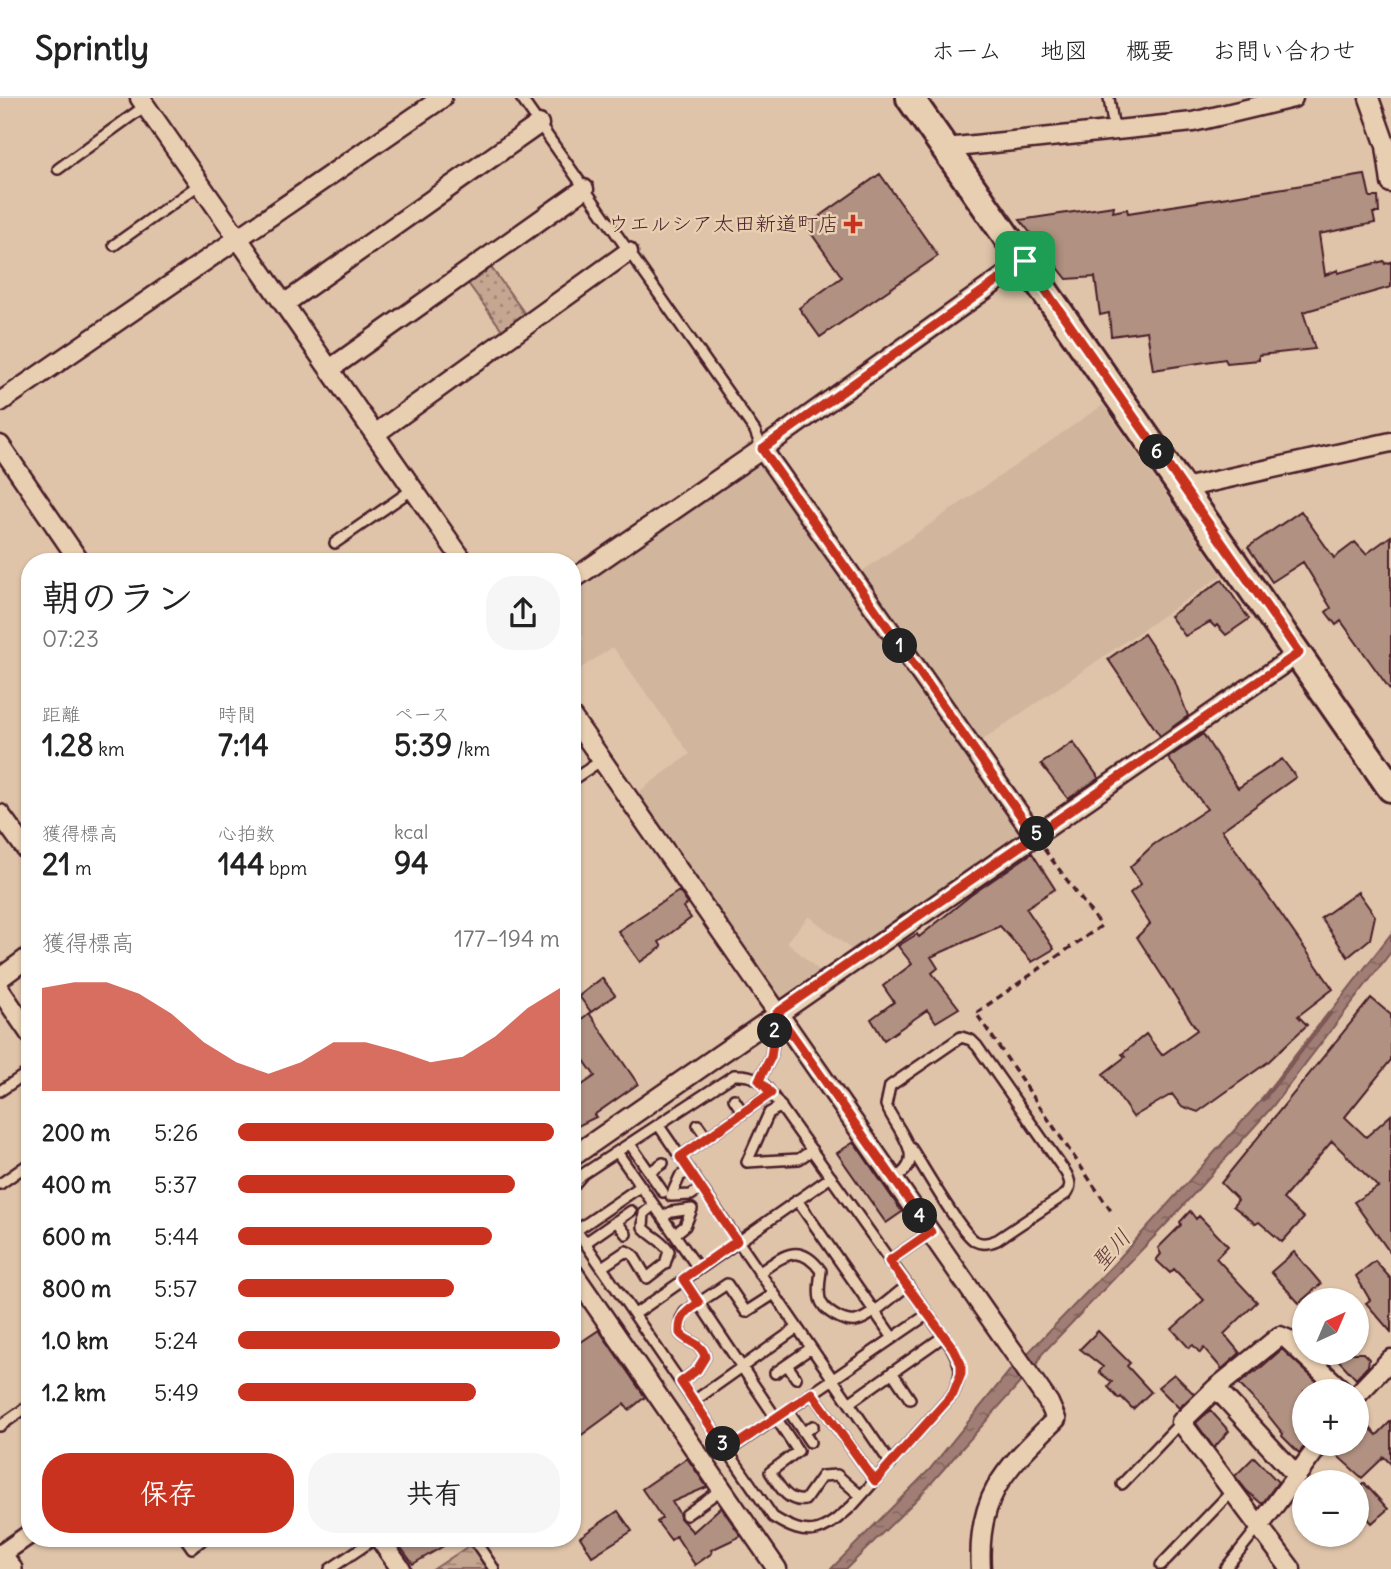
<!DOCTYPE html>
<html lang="ja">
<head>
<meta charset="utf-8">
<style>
  body { margin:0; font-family:Delius,"Klee One",sans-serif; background:#f6f6f6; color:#222; height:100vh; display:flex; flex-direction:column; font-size:26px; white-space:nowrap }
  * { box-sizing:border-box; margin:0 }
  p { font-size:23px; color:#767676 }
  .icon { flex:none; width:38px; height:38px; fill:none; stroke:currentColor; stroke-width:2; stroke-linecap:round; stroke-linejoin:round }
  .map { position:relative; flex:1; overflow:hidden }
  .side { position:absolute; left:21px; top:455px; width:560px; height:994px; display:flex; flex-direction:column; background:#fff; border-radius:28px; box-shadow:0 2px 5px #0004 }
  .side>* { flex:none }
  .needle { width:46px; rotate:44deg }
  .buttons { position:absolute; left:1292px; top:1190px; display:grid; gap:14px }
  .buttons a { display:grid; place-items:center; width:77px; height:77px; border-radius:50%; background:#fff; box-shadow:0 2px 5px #0004; font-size:35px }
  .pin { position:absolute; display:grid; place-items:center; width:60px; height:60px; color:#fff; margin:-30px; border-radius:14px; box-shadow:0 4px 10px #0006 }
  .km { position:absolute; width:35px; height:35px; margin:-18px; border-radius:50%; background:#222; color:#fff; font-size:19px; line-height:35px; text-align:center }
  .round { display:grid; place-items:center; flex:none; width:74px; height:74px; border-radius:28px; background:#f6f6f6 }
  .head { display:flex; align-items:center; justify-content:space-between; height:119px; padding:0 21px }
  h1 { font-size:38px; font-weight:800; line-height:52px }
  .metrics { display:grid; grid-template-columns:repeat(3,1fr); gap:10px; height:119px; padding:7px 21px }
  .metrics div { display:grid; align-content:center }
  .metrics b { font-size:30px; font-weight:800 }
  .metrics small { font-size:19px; font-weight:400 }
  .metrics p { font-size:19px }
  .chart { height:196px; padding:14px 21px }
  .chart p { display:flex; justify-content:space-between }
  .chart svg { width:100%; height:126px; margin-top:7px; fill:#c8321e; opacity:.7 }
  .cta { display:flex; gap:14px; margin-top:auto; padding:14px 21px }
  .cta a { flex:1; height:80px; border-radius:28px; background:#c8321e; color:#fff; font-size:28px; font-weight:800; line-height:80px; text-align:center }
  .cta a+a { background:#f6f6f6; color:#222 }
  ul { padding:0 21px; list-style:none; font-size:23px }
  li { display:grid; grid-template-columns:112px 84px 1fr; align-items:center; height:52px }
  li i { height:18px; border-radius:9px; background:#c8321e }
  header { display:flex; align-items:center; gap:42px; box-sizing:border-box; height:98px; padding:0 35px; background:#fff; border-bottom:2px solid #e0e0e0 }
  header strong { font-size:33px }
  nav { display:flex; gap:38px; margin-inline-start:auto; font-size:24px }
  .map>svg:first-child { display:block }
  .built { fill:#d1b59d }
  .green { fill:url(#green-dots); stroke:#87625e; stroke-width:2 }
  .wetland { fill:url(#wetland-marsh); stroke:#87625e; stroke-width:2 }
  .water { fill:url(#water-ripples); stroke:#7e5857; stroke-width:2 }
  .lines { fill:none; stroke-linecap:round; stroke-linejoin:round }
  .stream { stroke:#7e5857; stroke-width:5 }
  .building { fill:#b19181; stroke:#4a1f2b; stroke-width:2 }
  .service-casing { stroke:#4a1f2b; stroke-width:14 }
  .minor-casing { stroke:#4a1f2b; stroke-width:23 }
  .tertiary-casing { stroke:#4a1f2b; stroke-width:26 }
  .primary-casing { stroke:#4a1f2b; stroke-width:32 }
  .path { stroke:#4a1f2b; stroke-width:3.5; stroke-dasharray:7 5; stroke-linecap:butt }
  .service { stroke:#e9cfb1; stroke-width:9 }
  .minor { stroke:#e9cfb1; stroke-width:18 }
  .tertiary { stroke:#e9cfb1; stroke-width:21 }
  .primary { stroke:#e9cfb1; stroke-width:26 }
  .route-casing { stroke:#fff; stroke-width:14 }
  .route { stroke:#c8321e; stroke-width:9 }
  .poi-dot { fill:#c8321e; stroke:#e9cfb1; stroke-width:2.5 }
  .labels { text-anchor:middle; stroke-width:5; stroke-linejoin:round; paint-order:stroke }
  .poi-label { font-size:21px; fill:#4a1f2b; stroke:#e9cfb1; text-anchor:end }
  .water-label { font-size:23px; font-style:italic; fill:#60373d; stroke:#e9cfb1 }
</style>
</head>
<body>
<header>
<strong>Sprintly</strong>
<nav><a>ホーム</a><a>地図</a><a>概要</a><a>お問い合わせ</a></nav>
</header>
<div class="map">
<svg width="1391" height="1471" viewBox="0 0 1391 1471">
  <defs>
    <pattern id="green-dots" width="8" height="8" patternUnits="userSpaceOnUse" patternTransform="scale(1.75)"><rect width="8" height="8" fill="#c4a691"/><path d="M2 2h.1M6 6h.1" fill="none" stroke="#a18777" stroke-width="1.8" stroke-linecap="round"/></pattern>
    <pattern id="wetland-marsh" width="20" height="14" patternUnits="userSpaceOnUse" patternTransform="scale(1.75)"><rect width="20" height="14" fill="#c4a691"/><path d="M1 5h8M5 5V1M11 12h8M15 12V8" fill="none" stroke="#a18777"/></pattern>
    <pattern id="water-ripples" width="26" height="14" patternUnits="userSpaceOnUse" patternTransform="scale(1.75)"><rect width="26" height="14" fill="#a07e74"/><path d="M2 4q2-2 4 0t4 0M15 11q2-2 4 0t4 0" fill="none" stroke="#84675f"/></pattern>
  </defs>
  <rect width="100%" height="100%" fill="#dfc4a9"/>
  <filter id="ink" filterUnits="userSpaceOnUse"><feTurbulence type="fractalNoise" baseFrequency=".0143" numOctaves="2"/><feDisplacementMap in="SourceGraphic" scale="14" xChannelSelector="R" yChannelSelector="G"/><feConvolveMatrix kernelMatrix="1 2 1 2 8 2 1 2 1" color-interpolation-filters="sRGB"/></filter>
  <g filter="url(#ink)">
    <path class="built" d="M1103,307l119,170 -244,168 47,92 -168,119 -48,-38 -22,26 37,33 -42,30 -149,-209 57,-42 -77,-107 -41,27v-27l12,-8 -12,-17v-33l182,-126 7,1 114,163 13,-11 -30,-42z"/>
    <path class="green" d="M485,161l46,63 -23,16 -46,-63z"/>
    <path class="wetland" d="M470,1447l18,24h-54z"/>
    <path class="water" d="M1391,836v18l-119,155 -100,111 -130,136 -9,17 -10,-13 91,-94 152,-169z
      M1015,1266l11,12 -108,122 -72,71h-15l99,-100z"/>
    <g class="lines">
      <path class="stream" d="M1263,1001l67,-86"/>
    </g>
    <path class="building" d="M880,76l58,82 -118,81 -21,-29 43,-31 -36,-51z
      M1365,77l5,22h8l1,16h-6l2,10 -56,11 6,41 13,-5v3l46,-12 1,3 6,-2v25l-88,25 12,37 -56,6v5l-32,3 -2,-4 -72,11 -6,-39 -36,5 -2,-23 -9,2 -5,-38 -28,2 -47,-59 94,-14 -1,6 14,-3 1,4z
      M1301,413l33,47 21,-16 11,12 25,-18v155l-50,-70 -5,4 -10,-13 5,-4 -28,-46 -31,20 -24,-35z
      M1222,482l27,39 -23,16 -9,-10 -2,2 -5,-5 -25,14 -15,-20z
      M1144,536l30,45 14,37 -28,20 -52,-77z
      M1203,636l35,54 44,-29 14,18 -74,53 111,159 -35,27 9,9 -39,37 -70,50 -17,-6 -9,-12 -39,23 -30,-43 22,-17 -3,-3 24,-20 16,21 35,-25 -60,-93 13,-13 -20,-31 11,-9 -11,-17 23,-22 54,-36 -39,-51z
      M1073,644l26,36 -31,21 -27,-35z
      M1032,755l23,36 -29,19 28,41 -22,13 -32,-36 -69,31 7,11 -6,5 27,35 -23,14 -9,-12 -43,30 -13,-21 23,-17 -11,-16 29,-22 -14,-18 19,-12 2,3 52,-42z
      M679,793l9,13 -5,3 8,11 -32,24 3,5 -22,15 -22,-31z
      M1358,794l17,24 -5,23 -22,18 -27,-39z
      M602,880l13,17 -24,17 -12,-16z
      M1371,900l20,17v45l-46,57 21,20 25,-22v139l-37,-52 24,-15 -46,-46 -49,58 21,19 -22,24 -23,-20 -3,2 -23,-18 5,-6 -17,-17z
      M589,915l49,71 -44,31 2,2 -24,12v-37l23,-16 -23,-33v-16z
      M854,1044l48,70 -16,11 -49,-70z
      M1190,1113l6,8 3,-3 29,30 -12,12 41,44 -33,32 16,19 -18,16 -18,-21 -4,5 -7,-8 -4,3 -17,-19 32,-29 -30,-31 -4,4 -14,-13 5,-6 -3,-6 23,-23 -1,-3z
      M1294,1154l27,32 -22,19 -28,-31z
      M1375,1163l16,18v53l-25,-29 4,-3 -14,-24z
      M599,1232l46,67 -16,13 -5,-6 -52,38v-94z
      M1098,1233l32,32 -3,3 24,26 -18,17 -12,-12 -2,2 -11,-12 4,-5 -13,-10 4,-5 -23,-18z
      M1282,1251l45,42h-23v11l-9,10 9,14v21l-5,6 -17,-17 1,-2 -20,-25 -24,-25 16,-13 1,1z
      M1332,1255h31l6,6 -1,7 -12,13z
      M1174,1276l20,20 -15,14 -21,-21z
      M1210,1312l19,21 -15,17 -18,-25z
      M1391,1323v43l-7,-7 -22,21 -32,-29 1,-5h25v-6l11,-13 10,10z
      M1254,1359l24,25 -16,22 -15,-13 -12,-15z
      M687,1360l20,29 -35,15 7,11 1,5 13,14 28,-25 20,29 -30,14 1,3 -17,12 -19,-29 -5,4 -14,-18 5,-4 -20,-29z
      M1364,1385l24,26 -16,14 -16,-18v-14z
      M618,1413l14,20 -40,25 -12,-19z
      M394,1440h63l-44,26z"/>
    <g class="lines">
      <defs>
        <path id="service" d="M521,0l234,333 7,18
          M1109,0l5,32
          M58,71l87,-63
          M114,147l86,-61
          M335,445l78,-54
          M28,593l2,-1
          M572,682l30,-20
          M759,982l12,-23 6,-42
          M0,993l30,-20
          M734,1001l9,14
          M781,1008l-12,7 -22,49 52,-3 13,-9
          M698,1027l9,13
          M659,1028l232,338
          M630,1046l33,48
          M617,1054l81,116
          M680,1059l91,-64
          M689,1073l-9,5 -9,20 20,-1 10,-7
          M650,1074l13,-9
          M893,1081c38,-19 3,-49 -7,-74l4,-19 71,-49 10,3 6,6 89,127c4,8 6,13 0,21l-69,46c-7,3 -15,5 -22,1 -15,-9 -52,-75 -64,-93
          M0,1086l30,-21
          M572,1089l11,-13 151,-99c18,-1 27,4 37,18l181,255c11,21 10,25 1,46l-101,112c-30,27 -43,34 -79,11l-201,-293
          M797,1102l96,138
          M663,1119l8,-5 21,-3 -7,17 -10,8
          M616,1123l10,13
          M577,1132l64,-44
          M585,1145l46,-32
          M889,1163l42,-29
          M602,1169l24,-16 7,4 14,23 18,-14 4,-13c-6,-11 -18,-14 -26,-24l1,-14 10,-8
          M759,1175c24,-17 40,-32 62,-2 -1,8 -3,20 -1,28 3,12 24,24 36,22 15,-3 38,-26 51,-35
          M683,1181l115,172 -28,21c9,13 17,31 35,28l17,-24 15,-1 24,21
          M635,1216l196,-137
          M787,1267l9,13
          M892,1274l18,27
          M775,1275l36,-25
          M681,1284l16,-12 8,-13c-3,-15 -18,-14 -25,-24l1,-14 4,-7 42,-28 19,28 28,-18
          M812,1295l63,88
          M694,1303l103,-73
          M849,1305l95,-67
          M788,1312l22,32
          M0,1328l30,-21
          M804,1334l9,-6
          M728,1353l200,-137
          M1122,1386l59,-62
          M686,1417l36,-26
          M185,1440l7,10 13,-10
          M473,1440l21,31
          M1161,1467l72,-75
          M330,1471l46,-31
          M1225,1471l35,-44"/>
        <path id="minor" d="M140,0l324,464
          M1369,0l17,48 5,37
          M946,50l247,-26 100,-24
          M284,206l255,-180
          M330,271l254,-180
          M0,304l442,-304
          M375,336l253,-182
          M0,347l80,117
          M762,351l273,387
          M1185,394l12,-7 194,-43
          M572,482l190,-131 263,-188
          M572,619l477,686 7,16c-49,49 -80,75 -75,150
          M0,716l30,41
          M0,880l30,-22
          M0,892l30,44
          M572,1059l727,-504
          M572,1173l205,298
          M1216,1290l81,88
          M1356,1298l35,-37
          M1260,1427l60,-81
          M379,1440l22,31
          M0,1457l30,-21
          M1291,1471l-110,-147 35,-34 64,-52 7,3 56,52"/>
        <path id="tertiary" d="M1,1457l10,14"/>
        <path id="primary" d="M910,0l481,690"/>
      </defs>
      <use href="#service" class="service-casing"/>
      <use href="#minor" class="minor-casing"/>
      <use href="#tertiary" class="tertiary-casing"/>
      <use href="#primary" class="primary-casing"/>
      <path class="path" d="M1044,751l57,77 -125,87 135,198"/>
      <use href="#service" class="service"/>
      <use href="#minor" class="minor"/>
      <use href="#tertiary" class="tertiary"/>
      <use href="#primary" class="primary"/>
    </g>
  </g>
  <g class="lines" filter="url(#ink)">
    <defs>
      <path id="route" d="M1025,163l-263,188 273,387 -258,177 -6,44 -12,23 12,13 -91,64 57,84 -54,38 16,24c-13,8 -20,14 -19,30 7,10 22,9 25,24l-8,13 -16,12 46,69 85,-58 63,88 78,-87 8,-20v-10l-8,-16 -64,-87 42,-29 -154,-219 522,-360 -274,-392"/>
    </defs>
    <use href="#route" class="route-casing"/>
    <use href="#route" class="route"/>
  </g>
  <path class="poi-dot" d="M849.5 115.5h7v7h7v7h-7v7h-7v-7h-7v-7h7z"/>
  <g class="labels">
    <g class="poi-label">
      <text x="839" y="133">ウエルシア太田新道町店</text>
    </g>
    <g class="water-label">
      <text transform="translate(1111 1152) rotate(-49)" y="8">聖川</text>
    </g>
  </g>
</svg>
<div class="buttons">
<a><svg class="needle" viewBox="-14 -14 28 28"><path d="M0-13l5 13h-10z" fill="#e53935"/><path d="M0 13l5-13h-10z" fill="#767676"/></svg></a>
<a>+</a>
<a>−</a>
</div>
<div class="pin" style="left:1025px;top:163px;background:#1e9e55"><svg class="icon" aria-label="arrive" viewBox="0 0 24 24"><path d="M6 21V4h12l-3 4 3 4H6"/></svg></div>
<b class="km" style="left:900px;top:548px">1</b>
<b class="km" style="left:775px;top:933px">2</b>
<b class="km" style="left:723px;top:1346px">3</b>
<b class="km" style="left:920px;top:1118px">4</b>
<b class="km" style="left:1037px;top:736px">5</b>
<b class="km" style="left:1157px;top:354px">6</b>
<section class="side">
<div class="head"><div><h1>朝のラン</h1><p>07:23</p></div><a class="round"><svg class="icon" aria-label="share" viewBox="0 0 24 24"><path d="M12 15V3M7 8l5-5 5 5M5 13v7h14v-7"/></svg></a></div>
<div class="metrics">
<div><p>距離</p><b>1.28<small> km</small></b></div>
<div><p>時間</p><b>7:14</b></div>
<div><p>ペース</p><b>5:39<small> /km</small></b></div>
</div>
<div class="metrics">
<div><p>獲得標高</p><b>21<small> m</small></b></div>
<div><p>心拍数</p><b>144<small> bpm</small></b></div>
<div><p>kcal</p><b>94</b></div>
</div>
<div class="chart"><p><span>獲得標高</span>177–194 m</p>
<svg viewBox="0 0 160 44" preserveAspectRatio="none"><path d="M0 44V8L10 6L20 6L30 10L40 17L50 27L60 34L70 38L80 34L90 27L100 27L110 30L120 34L130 32L140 25L150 15L160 8V44z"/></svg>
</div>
<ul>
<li><b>200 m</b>5:26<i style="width:98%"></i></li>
<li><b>400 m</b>5:37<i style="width:86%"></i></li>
<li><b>600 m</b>5:44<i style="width:79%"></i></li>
<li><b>800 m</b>5:57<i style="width:67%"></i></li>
<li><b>1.0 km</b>5:24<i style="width:100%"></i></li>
<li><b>1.2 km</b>5:49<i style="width:74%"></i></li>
</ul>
<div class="cta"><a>保存</a><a>共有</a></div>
</section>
</div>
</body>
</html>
